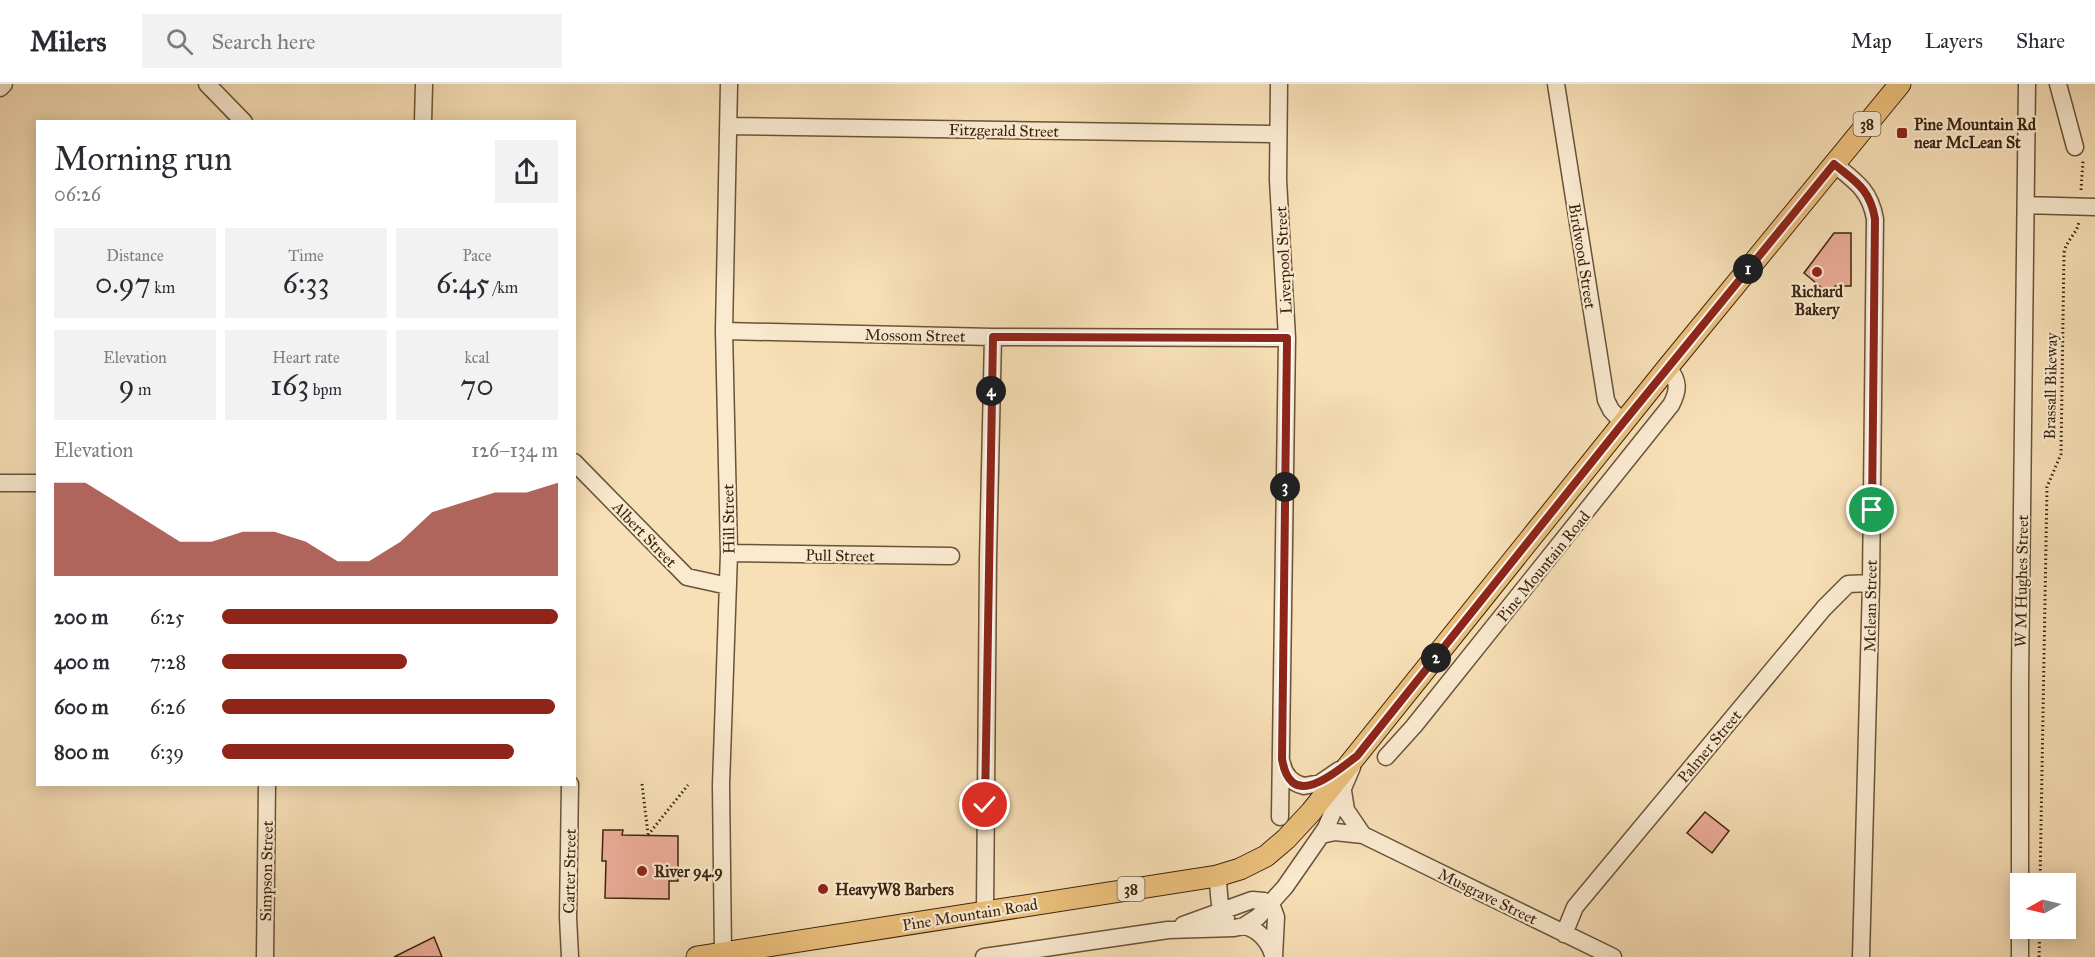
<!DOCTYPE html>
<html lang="en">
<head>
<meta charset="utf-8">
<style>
  body { margin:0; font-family:"IM FELL Great Primer",serif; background:#f2f2f3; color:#2b2b33; height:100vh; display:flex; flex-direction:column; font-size:22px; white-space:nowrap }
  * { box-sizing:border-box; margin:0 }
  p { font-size:20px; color:#7c7c81 }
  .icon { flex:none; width:33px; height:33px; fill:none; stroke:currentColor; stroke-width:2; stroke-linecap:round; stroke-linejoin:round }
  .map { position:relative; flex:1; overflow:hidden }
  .side { position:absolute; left:36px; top:36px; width:540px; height:666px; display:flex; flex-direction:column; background:#fff; border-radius:0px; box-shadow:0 3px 15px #0003 }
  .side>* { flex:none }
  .needle { width:39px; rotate:262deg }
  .controls { position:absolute; left:2010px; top:789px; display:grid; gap:12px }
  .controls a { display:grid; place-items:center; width:66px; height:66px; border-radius:0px; background:#fff; box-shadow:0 3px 15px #0003; font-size:30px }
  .pin { position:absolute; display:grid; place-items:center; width:51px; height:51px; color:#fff; margin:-26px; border:3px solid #fff; border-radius:50%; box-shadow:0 2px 6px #0007 }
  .km { position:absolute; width:30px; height:30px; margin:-15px; border-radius:50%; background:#222; color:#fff; font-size:16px; line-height:30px; text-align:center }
  .round { display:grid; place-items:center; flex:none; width:63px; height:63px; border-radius:0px; background:#f2f2f3 }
  .head { display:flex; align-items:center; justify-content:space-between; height:102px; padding:0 18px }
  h1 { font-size:33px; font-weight:600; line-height:45px }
  .figures { display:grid; grid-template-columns:repeat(3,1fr); gap:9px; height:102px; padding:6px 18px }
  .figures div { display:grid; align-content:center; border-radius:0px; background:#f2f2f3; text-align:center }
  .figures b { font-size:30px; font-weight:600 }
  .figures small { font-size:16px; font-weight:400 }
  .figures p { font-size:16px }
  .chart { height:168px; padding:12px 18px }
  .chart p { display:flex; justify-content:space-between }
  .chart svg { width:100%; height:108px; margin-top:6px; fill:#8f2418; opacity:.7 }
  ul { padding:0 18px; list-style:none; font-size:20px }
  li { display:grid; grid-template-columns:96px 72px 1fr; align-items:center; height:45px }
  li i { height:15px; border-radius:8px; background:#8f2418 }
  header { display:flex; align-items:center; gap:36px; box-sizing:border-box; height:84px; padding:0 30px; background:#fff; border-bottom:2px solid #e1e1e2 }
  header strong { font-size:28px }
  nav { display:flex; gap:33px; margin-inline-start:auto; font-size:21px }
  .search { width:420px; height:54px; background:#f2f2f3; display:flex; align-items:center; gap:15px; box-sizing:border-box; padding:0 21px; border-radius:0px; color:#7c7c81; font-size:22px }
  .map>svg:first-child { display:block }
  .building { fill:#edad99; stroke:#3b240f; stroke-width:1.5 }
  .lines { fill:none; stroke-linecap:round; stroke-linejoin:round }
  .minor-casing { stroke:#6a5339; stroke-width:19 }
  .major-casing { stroke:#3b240f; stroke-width:23 }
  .path { stroke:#3b240f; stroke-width:3; stroke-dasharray:1.5 3; stroke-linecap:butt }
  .minor { stroke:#faead0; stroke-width:16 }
  .major { stroke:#ecc07b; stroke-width:21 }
  .route-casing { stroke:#fff; stroke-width:12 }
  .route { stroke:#8f2418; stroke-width:8 }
  .poi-dot { fill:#8f2418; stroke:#faead0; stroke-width:2 }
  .labels { text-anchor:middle; stroke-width:4.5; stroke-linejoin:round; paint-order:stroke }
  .shield { fill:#faead0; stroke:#745f49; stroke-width:1.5 }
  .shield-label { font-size:15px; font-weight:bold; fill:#3b240f }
  .poi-label { font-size:16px; font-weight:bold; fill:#3b240f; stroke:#faead0; text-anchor:start }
  .street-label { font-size:16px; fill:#3b240f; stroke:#faead0 }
</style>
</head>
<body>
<header>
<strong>Milers</strong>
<div class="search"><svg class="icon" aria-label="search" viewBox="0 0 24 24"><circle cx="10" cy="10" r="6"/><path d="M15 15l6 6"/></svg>Search here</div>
<nav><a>Map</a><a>Layers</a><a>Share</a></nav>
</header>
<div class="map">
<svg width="2095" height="873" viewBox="0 0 2095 873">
  <rect width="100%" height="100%" fill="#f7dfb6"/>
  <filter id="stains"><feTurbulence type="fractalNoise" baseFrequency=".00333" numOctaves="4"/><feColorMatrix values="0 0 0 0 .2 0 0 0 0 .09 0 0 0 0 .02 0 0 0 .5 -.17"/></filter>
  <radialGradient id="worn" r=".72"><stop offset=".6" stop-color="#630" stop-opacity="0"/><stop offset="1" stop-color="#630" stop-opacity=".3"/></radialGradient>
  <path class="building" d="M1834,149h17v53h-16l-6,8 -25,-21z
    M1705,728l24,19 -17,22 -25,-20z
    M603,746h20l-1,5 56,1v45h-9v18l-64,-1 1,-37h-4z
    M434,853l8,20h-48z"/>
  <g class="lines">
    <defs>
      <path id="minor" d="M207,0l37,38
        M1279,0l-1,96 9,158 -7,479
        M1556,0l50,316 5,10 12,13
        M2058,0l17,63
        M0,4l4,-4
        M423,38l1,-38
        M729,42l549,8
        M1834,80c21,17 36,26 41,55l-4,364 -10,374
        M2026,121l69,2
        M724,247l269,6 294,1
        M574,378l113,115 41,9
        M0,399h38
        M729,469l222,3
        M1386,673l28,-31 257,-321c8,-15 8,-24 -3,-38
        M1282,679c2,12 10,20 22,23l16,-3 19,-13
        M570,700l-2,133 2,40
        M1343,707l3,19 17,25
        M1321,751l14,-3 28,3 250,122
        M1217,792c3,13 0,31 9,42
        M985,827l3,-352 5,-222
        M1183,841l69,-25 12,1 9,8 3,8 -2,40
        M1244,842c14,3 25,15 29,29
        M1564,850l11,-27 249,-299 24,-24 23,-1
        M265,873l2,-173
        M721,873l2,-4 -2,-168 8,-232 -5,-222 5,-247
        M984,873l184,-27 66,-2 10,-2 14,-9 27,-30 41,-59 26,-61
        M2020,873v-276l7,-597"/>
      <path id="major" d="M697,873l520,-81 23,-7 26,-13 20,-17 25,-27 357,-445 232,-283"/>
    </defs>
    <use href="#minor" class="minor-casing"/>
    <use href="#major" class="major-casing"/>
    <path class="path" d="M2081,106l2,-29
      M642,700l6,50
      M648,751l40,-50
      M2040,800l7,-397 14,-33 3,-201c2,-13 14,-20 15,-32
      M2039,873l1,-29"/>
    <use href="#minor" class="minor"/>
    <use href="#major" class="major"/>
  </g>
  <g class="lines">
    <defs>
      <path id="route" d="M985,721l8,-468 294,1 -5,421c9,54 53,13 75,-3l266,-333 211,-259c22,18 36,25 41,55l-3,291"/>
    </defs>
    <use href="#route" class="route-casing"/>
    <use href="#route" class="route"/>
  </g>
  <g class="poi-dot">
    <rect x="1896" y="43" width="12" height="12" rx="3"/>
    <circle cx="1817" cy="188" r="6"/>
    <circle cx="642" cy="787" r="6"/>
    <circle cx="823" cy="805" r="6"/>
  </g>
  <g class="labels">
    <g class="shield">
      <rect x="1853.5" y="28" width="27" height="24" rx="4.5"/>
      <rect x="1117.5" y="793" width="27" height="24" rx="4.5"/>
    </g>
    <g class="shield-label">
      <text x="1867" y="45">38</text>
      <text x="1131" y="810">38</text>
    </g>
    <g class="poi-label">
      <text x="1914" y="46">Pine Mountain Rd<tspan x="1914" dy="18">near McLean St</tspan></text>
      <text x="1817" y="213" text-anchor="middle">Richard<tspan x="1817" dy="18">Bakery</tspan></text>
      <text x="654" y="793">River 94.9</text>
      <text x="835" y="811">HeavyW8 Barbers</text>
    </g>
    <g class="street-label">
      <text transform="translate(1004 46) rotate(1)" y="6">Fitzgerald Street</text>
      <text transform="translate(1583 172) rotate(81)" y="6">Birdwood Street</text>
      <text transform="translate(1283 176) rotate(-93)" y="6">Liverpool Street</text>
      <text transform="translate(915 251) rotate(1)" y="6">Mossom Street</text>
      <text transform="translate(2050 302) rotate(-89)" y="6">Brassall Bikeway</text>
      <text transform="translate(728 435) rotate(-91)" y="6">Hill Street</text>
      <text transform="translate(645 450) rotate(46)" y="6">Albert Street</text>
      <text transform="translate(840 471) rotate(1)" y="6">Pull Street</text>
      <text transform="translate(1543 482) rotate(-51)" y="6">Pine Mountain Road</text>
      <text transform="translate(2021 497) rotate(-89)" y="6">W M Hughes Street</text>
      <text transform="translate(1870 522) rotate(-89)" y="6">Mclean Street</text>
      <text transform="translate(1709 662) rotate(-50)" y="6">Palmer Street</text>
      <text transform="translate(266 787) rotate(-89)" y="6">Simpson Street</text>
      <text transform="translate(569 787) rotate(-89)" y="6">Carter Street</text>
      <text transform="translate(1488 812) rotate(26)" y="6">Musgrave Street</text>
      <text transform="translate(970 830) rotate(-9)" y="6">Pine Mountain Road</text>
    </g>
  </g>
  <rect width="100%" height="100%" filter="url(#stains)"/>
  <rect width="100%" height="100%" fill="url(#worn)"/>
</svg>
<div class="controls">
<a><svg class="needle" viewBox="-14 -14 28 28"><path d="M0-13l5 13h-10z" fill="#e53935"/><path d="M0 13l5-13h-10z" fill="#7c7c81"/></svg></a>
</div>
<div class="pin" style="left:1872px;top:426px;background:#1e9e55"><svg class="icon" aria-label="arrive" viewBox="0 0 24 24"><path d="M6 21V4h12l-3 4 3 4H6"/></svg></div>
<div class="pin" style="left:985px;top:721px;background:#d93025"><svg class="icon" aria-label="check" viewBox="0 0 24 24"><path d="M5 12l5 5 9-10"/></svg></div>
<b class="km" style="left:1748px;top:185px">1</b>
<b class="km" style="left:1436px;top:574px">2</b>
<b class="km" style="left:1285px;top:403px">3</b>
<b class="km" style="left:991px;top:307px">4</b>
<section class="side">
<div class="head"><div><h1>Morning run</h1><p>06:26</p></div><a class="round"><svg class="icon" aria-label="share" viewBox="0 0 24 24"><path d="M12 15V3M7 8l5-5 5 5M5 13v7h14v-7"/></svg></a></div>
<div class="figures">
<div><p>Distance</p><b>0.97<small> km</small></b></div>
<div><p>Time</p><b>6:33</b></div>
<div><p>Pace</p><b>6:45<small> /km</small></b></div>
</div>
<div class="figures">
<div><p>Elevation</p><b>9<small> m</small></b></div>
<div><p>Heart rate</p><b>163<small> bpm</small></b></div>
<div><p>kcal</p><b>70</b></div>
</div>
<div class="chart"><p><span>Elevation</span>126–134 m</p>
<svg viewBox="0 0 160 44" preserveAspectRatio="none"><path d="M0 44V6L10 6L20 14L30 22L40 30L50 30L60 26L70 26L80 30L90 38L100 38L110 30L120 18L130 14L140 10L150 10L160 6V44z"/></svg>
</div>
<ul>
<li><b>200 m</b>6:25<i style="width:100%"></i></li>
<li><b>400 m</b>7:28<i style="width:55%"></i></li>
<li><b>600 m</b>6:26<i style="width:99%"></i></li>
<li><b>800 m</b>6:39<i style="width:87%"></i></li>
</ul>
</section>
</div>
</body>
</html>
